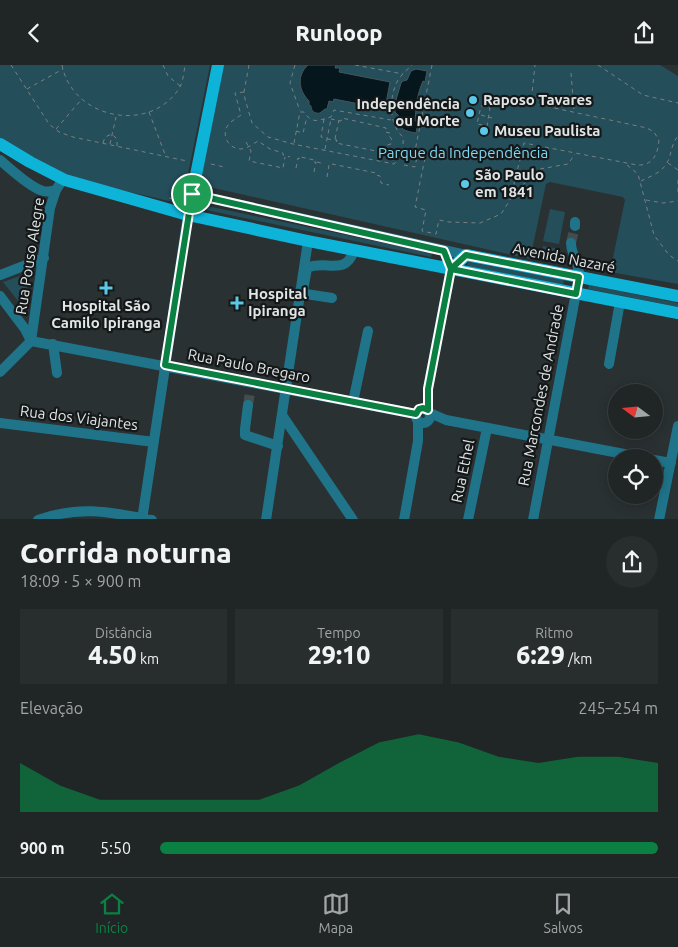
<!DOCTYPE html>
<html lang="pt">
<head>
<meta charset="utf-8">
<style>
  body { margin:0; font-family:Ubuntu,sans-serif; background:#282d2e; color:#f1f3f6; height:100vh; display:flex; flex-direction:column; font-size:19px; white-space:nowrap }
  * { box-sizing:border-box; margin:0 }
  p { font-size:16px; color:#a2a5a7 }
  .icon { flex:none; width:28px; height:28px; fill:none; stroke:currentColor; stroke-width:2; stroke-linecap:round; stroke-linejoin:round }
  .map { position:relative; height:454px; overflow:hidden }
  .side { display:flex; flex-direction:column; background:#202526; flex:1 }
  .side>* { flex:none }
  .needle { width:32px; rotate:286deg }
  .fabs { position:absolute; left:608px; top:319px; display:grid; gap:10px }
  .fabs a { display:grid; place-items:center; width:55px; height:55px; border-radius:50%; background:#202526; box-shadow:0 2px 12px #0003,0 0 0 1px #3d4243; font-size:25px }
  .pin { position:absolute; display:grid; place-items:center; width:42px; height:42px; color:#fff; margin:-21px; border:2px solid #fff; border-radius:50%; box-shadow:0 1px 5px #0007 }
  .round { display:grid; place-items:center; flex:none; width:52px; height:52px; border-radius:26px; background:#282d2e }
  .headline { display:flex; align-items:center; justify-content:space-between; height:85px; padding:0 20px }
  h1 { font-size:28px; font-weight:800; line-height:38px }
  .figures { display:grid; grid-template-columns:repeat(3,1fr); gap:8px; height:85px; padding:5px 20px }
  .figures div { display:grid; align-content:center; border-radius:0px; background:#282d2e; text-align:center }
  .figures b { font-size:25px; font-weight:800 }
  .figures small { font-size:14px; font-weight:400 }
  .figures p { font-size:14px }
  .chart { height:140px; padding:10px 20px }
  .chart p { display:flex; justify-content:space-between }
  .chart svg { width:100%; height:90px; margin-top:5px; fill:#0b8043; opacity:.7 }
  ul { padding:0 20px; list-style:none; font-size:16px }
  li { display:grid; grid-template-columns:80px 60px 1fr; align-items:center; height:38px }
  li i { height:12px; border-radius:6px; background:#0b8043 }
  header { display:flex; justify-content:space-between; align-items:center; height:65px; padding:0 20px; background:#202526; font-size:22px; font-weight:800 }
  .tab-bar { display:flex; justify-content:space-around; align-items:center; height:70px; border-top:1px solid #3d4243; background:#202526; font-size:14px; color:#a2a5a7 }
  .tab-bar a { display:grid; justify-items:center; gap:2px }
  .tab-bar .on { color:#0b8043 }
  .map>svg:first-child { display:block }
  .green { fill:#254e5b }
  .water { fill:#05161c; stroke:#475459 }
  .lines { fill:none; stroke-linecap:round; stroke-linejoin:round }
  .minor-tunnel { stroke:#454c4e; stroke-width:10; stroke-dasharray:10 5; stroke-linecap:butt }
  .path { stroke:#797f81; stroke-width:1; stroke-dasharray:4 4; stroke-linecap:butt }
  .minor { stroke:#1f748a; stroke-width:10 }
  .major { stroke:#0eb4d8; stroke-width:12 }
  .route-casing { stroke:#fff; stroke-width:10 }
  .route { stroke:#0b8043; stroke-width:6 }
  .poi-dot { fill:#5bc8e7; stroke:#151819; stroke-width:2 }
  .labels { text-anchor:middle; stroke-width:4.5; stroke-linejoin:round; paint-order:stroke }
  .poi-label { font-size:15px; font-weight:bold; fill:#e0e5e6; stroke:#151819; text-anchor:start }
  .park-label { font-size:15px; fill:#7fd9f4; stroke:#151819 }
  .street-label { font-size:15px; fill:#e0e5e6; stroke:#151819 }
</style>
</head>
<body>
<header><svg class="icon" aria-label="back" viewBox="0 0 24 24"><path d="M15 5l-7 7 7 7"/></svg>Runloop<svg class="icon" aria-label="share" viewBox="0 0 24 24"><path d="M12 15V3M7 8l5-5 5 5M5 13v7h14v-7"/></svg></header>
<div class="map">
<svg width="678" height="455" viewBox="0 0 678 455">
  <rect width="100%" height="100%" fill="#2a3133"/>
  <path class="green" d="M0,0h210l-28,139 -95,-22 -26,-8 -61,-36z
    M224,0h436l18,11v208l-68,-12 15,-72 -2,-3 -73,-15 -4,2 -16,75 -330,-74z
    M207,141l225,47 -1,4 -225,-47z
    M550,144l15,3 -6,32 -16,-3z
    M543,181l16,3 7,13 -26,-5z
    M468,197l96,18 -1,5 -96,-19z
    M29,208l-5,33h-2l-19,-24z
    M589,220l89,18v4l-90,-18z"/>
  <path class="water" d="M308,0h28l-1,3h5l-1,4 51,10 -5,27 -51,-10 -1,3 -4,-1 -2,8h-2l-5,4c-5,1 -9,-2 -9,-7l-2,-1v-4c-10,-10 -13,-25 -1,-36z
    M416,4l11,2 -2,11 -2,-1c-6,13 -7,26 -8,40l3,1 -2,11c-11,-2 -19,-4 -16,-16l-5,-5 1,-12 5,-17 2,-2 4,-1 4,-9z"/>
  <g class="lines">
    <path class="minor-tunnel" d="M571,178l4,-17
      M248,340l2,-12"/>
    <path class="path" d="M11,0l38,59 10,8 14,5 114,24
      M62,0c10,54 89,70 118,22 3,-6 4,-15 5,-22
      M163,0l5,11 12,10
      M249,0l-5,27 1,7 7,24 16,14 25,7 101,20c7,-8 10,-17 9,-27 -15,-13 -14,-41 -5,-57 4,-6 9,-10 14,-15
      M295,0l-5,18 10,28
      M355,0l48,9
      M432,0l-17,86 11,2 -11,54 11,3 -4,21 14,3 3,-14 10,2 31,1 21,-9 9,-14 14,-57 113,22c16,1 21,-11 22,-25l-5,-8 -7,-4 -116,-25 4,-38
      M598,0l45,30 35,8
      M571,8l3,38
      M27,24l36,-20
      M244,27l-9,1 6,22c-4,3 -10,6 -13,10 -7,10 0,23 12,24 7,0 13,-5 18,-8l12,8 13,4v2l7,2
      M425,40l29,5
      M481,41l9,2 -3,18 -10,-2z
      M149,47l17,45
      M481,50l11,3
      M324,54l-3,18 6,1
      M56,64l25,-29
      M296,66l7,2 4,-16
      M327,74l10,1 -1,3 45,9 1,-5 4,1 1,-3 4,-1 1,-3 -1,-3 -2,-2 1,-3 -5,-1 1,-4 -44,-10 -1,3 -10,-2
      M335,74l4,-19
      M246,77l5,9 -2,10 34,7 2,-11
      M103,78l2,-6 7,-3 5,5v7
      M294,78l6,-31h4c9,13 14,8 27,5l3,-7 57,10
      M110,79l6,-27
      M325,84l6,-30
      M317,97l4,1
      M668,98l10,7
      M211,99l13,3
      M404,100l11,2 3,-15
      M627,100l11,9 16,61 15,20 9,6
      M296,103l2,-10 3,1v-2l13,3 -1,2h3l-2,10
      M327,112l2,-12h3v-1l44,9v2l4,1 1,7 8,2
      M678,115v15
      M641,116c8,-4 19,-8 24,-15 7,-9 5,-21 13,-30
      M512,132l2,-4 26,-24 28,-5 7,-10
      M169,133l11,2
      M646,135l17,3 15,-2"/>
    <path class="minor" d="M0,95c10,9 31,28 43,31 4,1 9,0 13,-1
      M192,129l274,61
      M575,161v-4
      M0,210l44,-17
      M0,231l25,33 6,12
      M332,233l-26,-4 -3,-3 4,-23c18,-9 39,9 47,-18
      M31,276l385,73
      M31,276l19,-133 6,-18 7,-11
      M53,279l4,29
      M609,299l11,-62
      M0,307l31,-31
      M353,337l15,-71
      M248,340l-3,24v6l33,11
      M416 351a7 7 0 1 1 14 0a7 7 0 1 1-14 0Z
      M428,345v-22l23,-119 -7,-18
      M430,348l16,7 194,37
      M282,350l71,105
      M0,358l154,19
      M654,395l17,3
      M38,455c42,-15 72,-8 114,0
      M142,455l46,-305
      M266,455l42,-279
      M404,455l14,-79v-20
      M468,455l19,-92
      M533,455l46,-243c1,-15 -8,-21 -8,-34
      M659,455l19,-94"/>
    <path class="major" d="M0,79l30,18 35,18 123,35 120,26 370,72
      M188,150l30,-150
      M451,204l15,-14 212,41"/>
  </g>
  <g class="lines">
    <defs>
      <path id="route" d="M192,129l-27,171 251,49 3,-5 4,-1 5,2v-21l23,-120 15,-14 113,22 -3,17 -125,-25 -7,-18 -252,-57"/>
    </defs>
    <use href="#route" class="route-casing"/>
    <use href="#route" class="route"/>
  </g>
  <g class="poi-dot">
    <circle cx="473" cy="35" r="5"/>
    <circle cx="470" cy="48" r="5"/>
    <circle cx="484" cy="66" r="5"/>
    <circle cx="465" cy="119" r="5"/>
    <path d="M103.5 215.5h5v5h5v5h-5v5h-5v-5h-5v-5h5z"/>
    <path d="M234.5 230.5h5v5h5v5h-5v5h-5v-5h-5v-5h5z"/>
  </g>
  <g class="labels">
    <g class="poi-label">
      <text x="483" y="40">Raposo Tavares</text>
      <text x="460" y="44" text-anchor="end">Independência<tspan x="460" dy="17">ou Morte</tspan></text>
      <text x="494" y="71">Museu Paulista</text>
      <text x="475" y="115">São Paulo<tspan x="475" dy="17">em 1841</tspan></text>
      <text x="248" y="234">Hospital<tspan x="248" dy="17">Ipiranga</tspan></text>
      <text x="106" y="246" text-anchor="middle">Hospital São<tspan x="106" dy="17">Camilo Ipiranga</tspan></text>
    </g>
    <g class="park-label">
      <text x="463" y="93">Parque da Independência</text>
    </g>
    <g class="street-label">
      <text transform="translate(30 191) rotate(-81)" y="5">Rua Pouso Alegre</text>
      <text transform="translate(564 193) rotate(11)" y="5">Avenida Nazaré</text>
      <text transform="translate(249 301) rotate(11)" y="5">Rua Paulo Bregaro</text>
      <text transform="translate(541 330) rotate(-79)" y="5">Rua Marcondes de Andrade</text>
      <text transform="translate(79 353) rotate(7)" y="5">Rua dos Viajantes</text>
      <text transform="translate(463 406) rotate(-78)" y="5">Rua Ethel</text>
    </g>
  </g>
</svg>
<div class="fabs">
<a><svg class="needle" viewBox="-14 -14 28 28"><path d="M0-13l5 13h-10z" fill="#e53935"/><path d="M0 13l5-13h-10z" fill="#a2a5a7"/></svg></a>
<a><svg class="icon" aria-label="locate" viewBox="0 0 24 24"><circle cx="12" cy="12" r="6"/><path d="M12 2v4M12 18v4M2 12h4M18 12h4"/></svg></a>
</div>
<div class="pin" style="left:192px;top:129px;background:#1e9e55"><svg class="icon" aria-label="arrive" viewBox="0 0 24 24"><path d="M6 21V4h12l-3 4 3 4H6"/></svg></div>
</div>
<section class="side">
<div class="headline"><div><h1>Corrida noturna</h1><p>18:09 · 5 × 900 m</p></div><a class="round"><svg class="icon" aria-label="share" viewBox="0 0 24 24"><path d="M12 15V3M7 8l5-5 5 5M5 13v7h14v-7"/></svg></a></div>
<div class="figures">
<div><p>Distância</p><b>4.50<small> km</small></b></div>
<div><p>Tempo</p><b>29:10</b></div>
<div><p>Ritmo</p><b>6:29<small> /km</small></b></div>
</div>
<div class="chart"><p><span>Elevação</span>245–254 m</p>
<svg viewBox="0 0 160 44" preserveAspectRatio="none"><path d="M0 44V20L10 31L20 38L30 38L40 38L50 38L60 38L70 31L80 20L90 10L100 6L110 10L120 17L130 20L140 17L150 17L160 20V44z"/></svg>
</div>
<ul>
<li><b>900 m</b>5:50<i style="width:100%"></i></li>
</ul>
</section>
<nav class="tab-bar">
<a class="on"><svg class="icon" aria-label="home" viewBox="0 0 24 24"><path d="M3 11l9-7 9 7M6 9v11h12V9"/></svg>Início</a>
<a><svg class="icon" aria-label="map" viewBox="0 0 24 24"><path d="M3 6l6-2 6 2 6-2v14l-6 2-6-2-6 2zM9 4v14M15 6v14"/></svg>Mapa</a>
<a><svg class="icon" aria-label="saved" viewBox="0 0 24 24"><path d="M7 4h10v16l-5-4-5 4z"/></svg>Salvos</a>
</nav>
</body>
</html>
